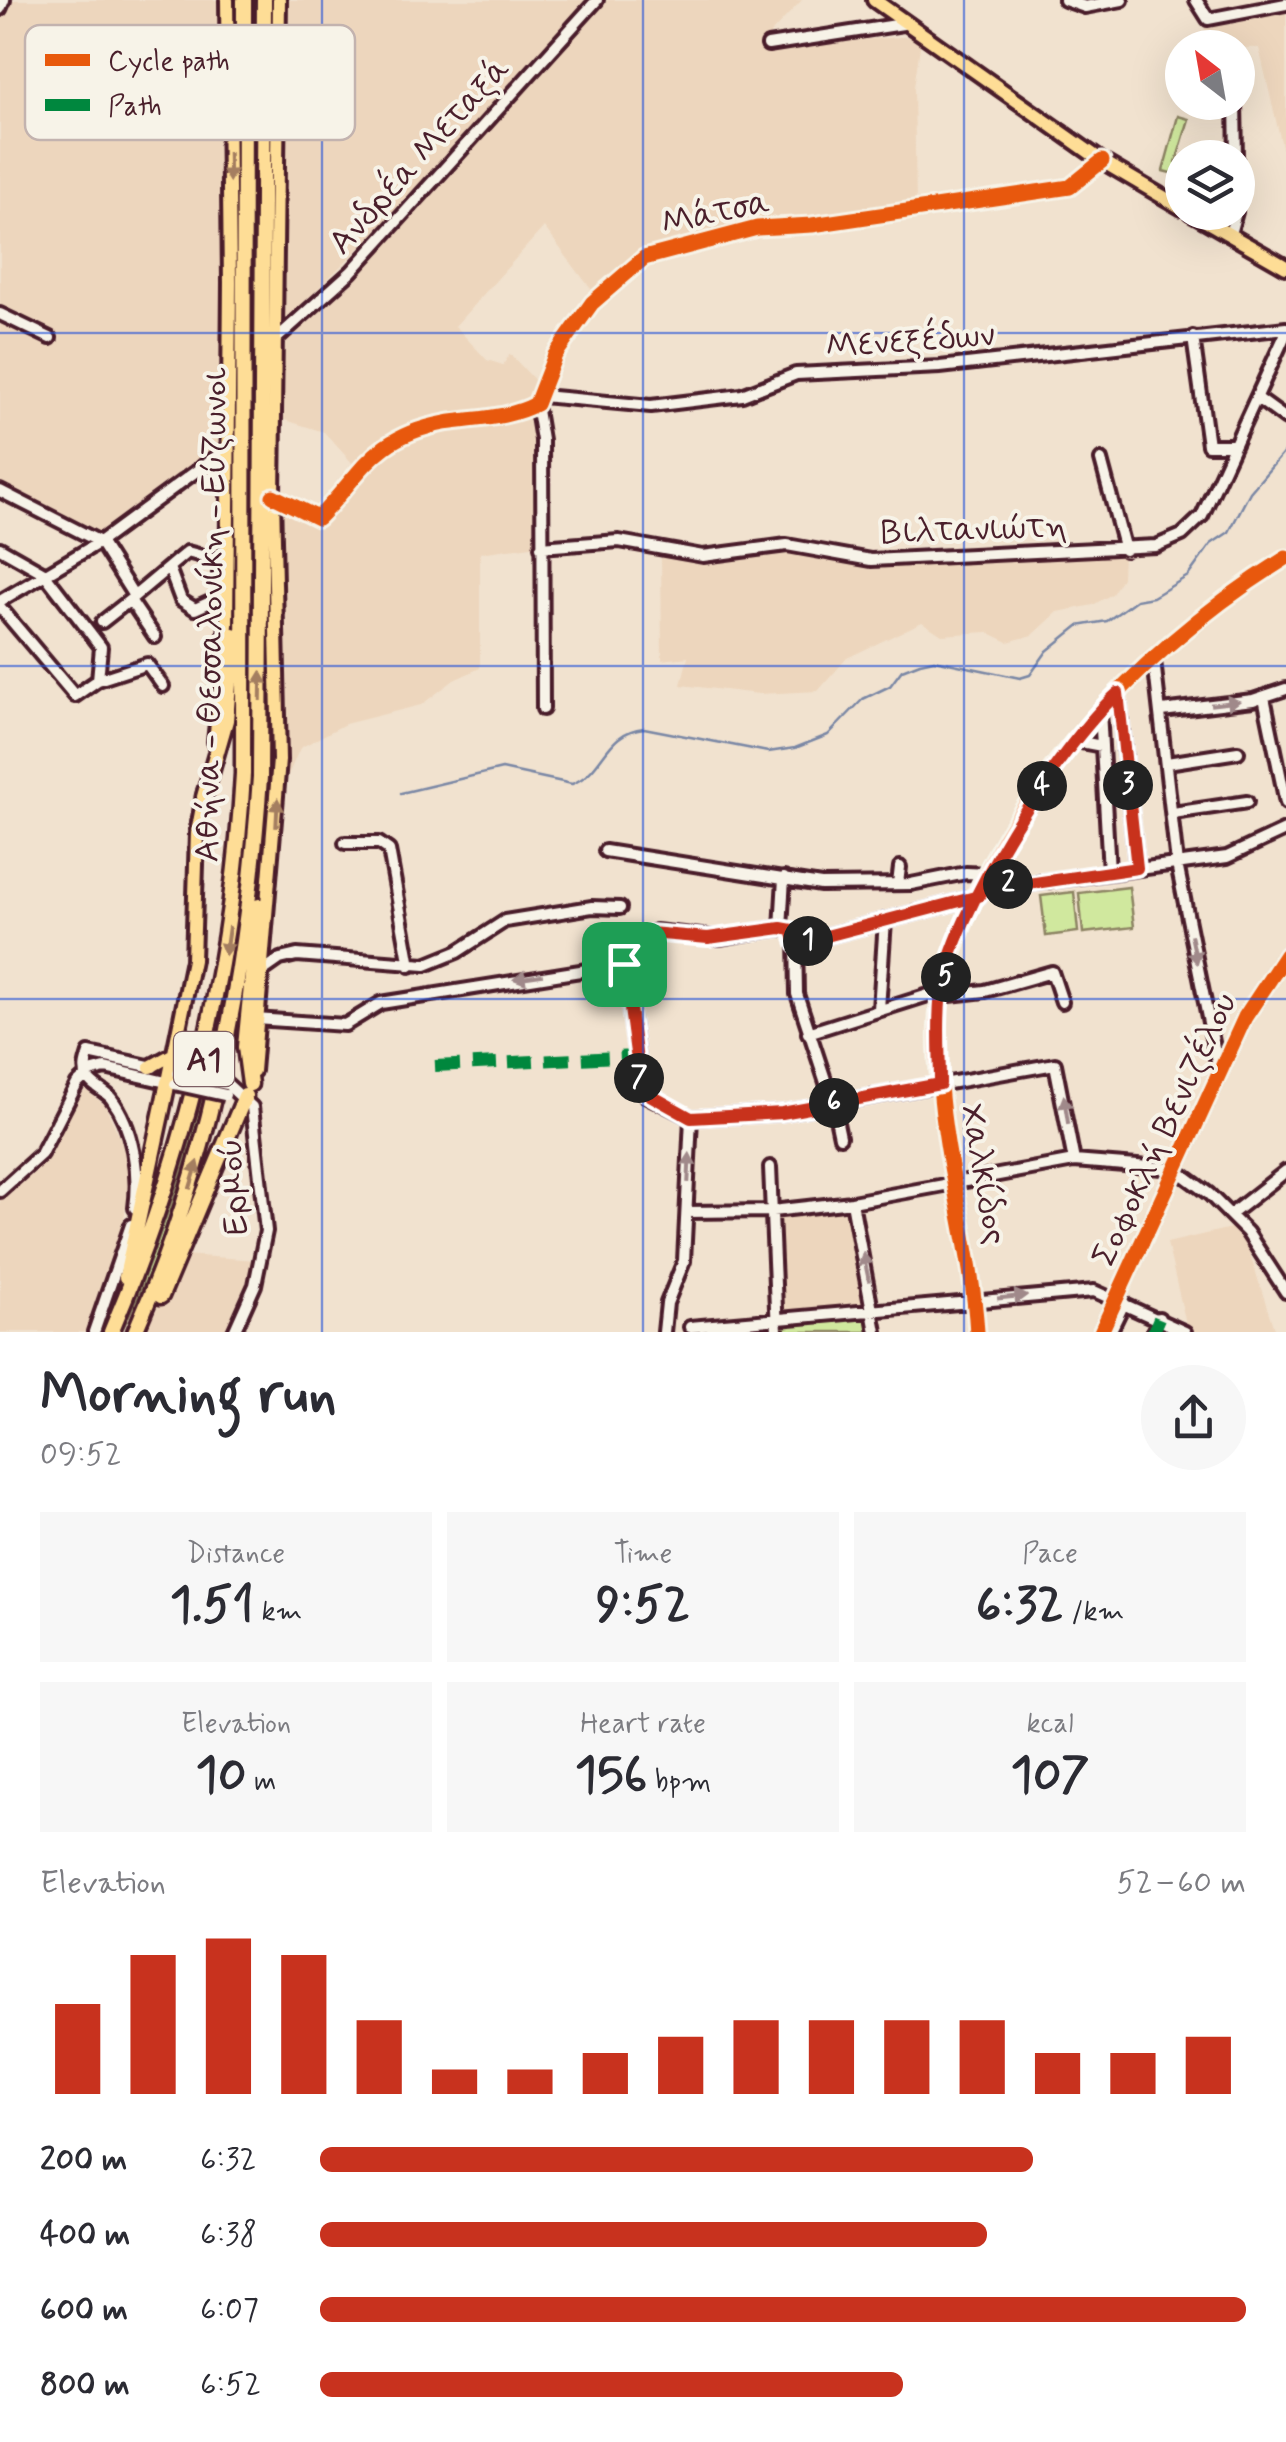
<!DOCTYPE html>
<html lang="en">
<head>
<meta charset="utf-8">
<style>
  body { margin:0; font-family:Mynerve,sans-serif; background:#f7f7f7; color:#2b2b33; height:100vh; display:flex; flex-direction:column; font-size:38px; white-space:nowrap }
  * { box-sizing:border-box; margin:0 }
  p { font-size:32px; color:#7c7c81 }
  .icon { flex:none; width:55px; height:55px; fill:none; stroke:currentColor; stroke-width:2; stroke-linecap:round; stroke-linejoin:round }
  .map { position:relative; height:1332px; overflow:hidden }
  .panel { display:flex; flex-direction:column; background:#fff; flex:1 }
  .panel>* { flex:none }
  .needle { width:65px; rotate:329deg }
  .tools { position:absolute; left:1165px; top:30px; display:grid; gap:20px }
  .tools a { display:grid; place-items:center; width:90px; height:90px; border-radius:50%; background:#fff; box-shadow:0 10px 40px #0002; font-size:50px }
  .pin { position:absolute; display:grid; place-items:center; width:85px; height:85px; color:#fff; margin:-42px; border-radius:20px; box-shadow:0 5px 15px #0006 }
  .km { position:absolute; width:50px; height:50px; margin:-25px; border-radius:50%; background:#222; color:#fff; font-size:28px; line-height:50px; text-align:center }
  .round { display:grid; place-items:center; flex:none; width:105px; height:105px; border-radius:52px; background:#f7f7f7 }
  .summary { display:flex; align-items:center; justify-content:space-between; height:170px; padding:0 40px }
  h1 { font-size:55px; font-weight:700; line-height:75px }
  .figures { display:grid; grid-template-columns:repeat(3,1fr); gap:15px; height:170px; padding:10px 40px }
  .figures div { display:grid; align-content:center; border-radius:0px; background:#f7f7f7; text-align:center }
  .figures b { font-size:50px; font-weight:700 }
  .figures small { font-size:28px; font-weight:400 }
  .figures p { font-size:28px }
  .chart { height:280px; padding:20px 40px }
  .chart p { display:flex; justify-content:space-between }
  .chart svg { width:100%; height:180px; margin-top:10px; stroke:#c8321e; stroke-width:6 }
  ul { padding:0 40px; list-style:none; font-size:32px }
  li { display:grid; grid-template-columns:160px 120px 1fr; align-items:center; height:75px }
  li i { height:25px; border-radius:12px; background:#c8321e }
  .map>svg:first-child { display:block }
  .built { fill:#edd6bd }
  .green { fill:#d0e89e; stroke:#8d8464; stroke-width:2.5 }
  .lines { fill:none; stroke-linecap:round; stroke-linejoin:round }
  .stream { stroke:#7a87a5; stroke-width:2.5 }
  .minor-casing { stroke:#4a1f2b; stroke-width:18 }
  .major-casing { stroke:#4a1f2b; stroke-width:20 }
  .highway-casing { stroke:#4a1f2b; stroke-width:21 }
  .minor { stroke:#f7f3e8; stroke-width:10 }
  .major { stroke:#fedd96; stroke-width:12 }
  .highway { stroke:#fedd96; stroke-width:14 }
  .minor-bridge-casing { stroke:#4a1f2b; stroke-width:18; stroke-linecap:butt }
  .minor-bridge { stroke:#f7f3e8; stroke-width:10 }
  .quiet { stroke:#00873e; stroke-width:12; stroke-dasharray:25 12; stroke-linecap:butt }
  .cycleway-casing { stroke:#f7f3e8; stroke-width:21 }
  .cycleway { stroke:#e8590c; stroke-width:15 }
  .oneway { fill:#a47e60 }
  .oneway2 { fill:#a0898a }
  .route-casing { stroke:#fff; stroke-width:20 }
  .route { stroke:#c8321e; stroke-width:12 }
  .grid { fill:none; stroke:#1d4ed8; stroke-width:2.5; stroke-opacity:0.55 }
  .labels { text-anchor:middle; stroke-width:8; stroke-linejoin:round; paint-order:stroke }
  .shield { fill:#f7f3e8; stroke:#7e5f64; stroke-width:2.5 }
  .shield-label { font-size:32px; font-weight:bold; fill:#4a1f2b }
  .street-label { font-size:35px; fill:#4a1f2b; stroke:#f7f3e8 }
  .key { fill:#f7f3e8; stroke:#c3b3af; stroke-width:2.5 }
  .key-label { font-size:28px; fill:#4a1f2b }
</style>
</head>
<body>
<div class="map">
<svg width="1286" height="1332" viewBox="0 0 1286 1332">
  <rect width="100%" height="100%" fill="#f1e2cf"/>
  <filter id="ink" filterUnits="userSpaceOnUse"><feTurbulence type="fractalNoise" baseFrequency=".01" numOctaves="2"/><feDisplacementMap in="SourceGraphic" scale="20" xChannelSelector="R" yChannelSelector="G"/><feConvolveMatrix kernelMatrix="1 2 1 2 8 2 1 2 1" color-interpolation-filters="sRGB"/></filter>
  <g filter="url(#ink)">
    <path class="built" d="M9,0h212l3,456 -122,90 -102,-52v-473z
      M286,0h305l-182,199 -126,124 -2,-253z
      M601,0h201l-32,34v12l145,-10 6,4 -7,47 2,119 -172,19 -96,27 -54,41 -50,-66 -89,99 32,34 16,5 7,-11 32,34 -10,14 -15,7 -58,8 -81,30 -24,18 -30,-33 -42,-13v-68l6,-14z
      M1285,6l1,4v153l-27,-115 -53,-1 -2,-27z
      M532,415l7,37 -1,93 -58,8v115l-26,12 -33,25 -76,19 -45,24 -14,32 -7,-274 39,16 66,-73 56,-22z
      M792,549l86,16 245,-12 -1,25 -10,16 -19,11 -35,7 -25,23 -25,7 -21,-10 -45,3 -20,-13 -75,36 -29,33 -59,3 -78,-9 7,-28 -26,3 -1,-109 25,8z
      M82,1087l23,18 16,35 10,38 -14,80 -30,74h-87v-134l35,-26 29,-46z
      M849,1207l19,101 -63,2 -1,5 -24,2 -1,-37 4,-10h-5l-3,-54z
      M1235,1227l10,12 30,93h-87l-21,-89z
      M183,1255l75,5 -29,72h-84z"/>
    <path class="green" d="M253,0h4l-8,833 -16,134 -30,140 -47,152 -35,73c70,-158 109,-326 124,-498 10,-113 6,-228 6,-341 1,-164 2,-329 2,-493z
      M1178,116l11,3 -13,43 6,3v11l-19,-5z
      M1129,887l5,40 -51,6 -4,-40z
      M1074,892l4,40 -32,4 -5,-40z
      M871,1315v17h-92l-1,-9z"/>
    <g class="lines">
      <path class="stream" d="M401,793l101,-24 70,15c33,-13 32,-52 72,-56l124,24 27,-4 33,-13 35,-36 27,-13 12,-16 18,-7 14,-3 86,18 10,-3 17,-24 31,-25 29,-5 29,-21 17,-3 35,-21 23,-32 18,-12 21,-40 36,-42"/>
      <defs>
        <path id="minor" d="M1065,0l20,7 37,-7
          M1196,0l12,19 78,-15
          M0,9l4,-9
          M768,45l135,-21
          M1235,102l1,56
          M1230,234l6,-22
          M0,314l50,24
          M1193,337l15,108h26
          M275,340l76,-68 246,-272
          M542,396l109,10 91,-11 54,-21 144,-7 346,-39
          M1257,398l29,21
          M536,404l6,36 1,269
          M1101,460l24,90
          M0,491l100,51 34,54
          M273,496l45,22c46,-46 53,-81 127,-95 30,-5 63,-4 91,-19l19,-49 37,-52 52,-45 113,-30 55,-3 258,-38 32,-26
          M541,547l78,-6 84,15 84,-11 84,15 285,-14 26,-11 20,-19 84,-183
          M0,548l44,25 57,74 -3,33
          M169,568l12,32 14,9 24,-11v-37
          M131,599l56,-47 38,10
          M0,601l100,-59 129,-95
          M0,607l75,89 23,-16 49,-16 16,22
          M102,622l28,-22 25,37
          M1154,660l23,204 42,208
          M1118,693l19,176
          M1264,697l22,106
          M1100,710l9,162
          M1162,711l91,-11 33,-11
          M1075,741l27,5
          M1167,763l71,-11
          M1173,813l74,-11
          M345,843h34l10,7 21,116
          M605,851l216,34 90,-1 55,-11 23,1
          M986,882l42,2 199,-27 58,-27
          M898,884l2,-17
          M781,928l3,-50
          M796,944l183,-48
          M260,973l20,-14 17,-4 128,10 32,-13 48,-31 87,-14 28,1
          M941,996l44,-5 67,-19 10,30
          M879,1009l6,-89
          M255,1019l90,6 36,-22 243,-39
          M808,1033l133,-42
          M227,1084l25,23 14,124 -11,54 -21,47
          M691,1118l91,-5 273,-49 19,97
          M770,1167l7,165
          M0,1191l41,-37 36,-70 13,-12 15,-4 70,16
          M852,1202l24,130
          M135,1208c5,-35 -2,-81 -24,-110 -7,-8 -20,-12 -24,-22 -4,-7 0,-16 2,-23l64,14
          M687,1212l85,-1 80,-9 222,-41 101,8 34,25 38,38 39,60
          M1230,1215l56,-44
          M690,1327l404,-36 91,41
          M94,1332l37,-107
          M664,1332l3,-29 17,-42 7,-143 -46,-23 -4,-8 -17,-123 9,-20 23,-13 63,7 62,-10 11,3 4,5 1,58 36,110 7,33
          M977,1332c-5,-83 -31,-164 -37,-247 -3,-29 -5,-71 3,-99 48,-180 188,-331 343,-428
          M1110,1332l14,-29
          M1153,1332l6,-14"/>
        <path id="major" d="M874,0l228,161 80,47
          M1190,212l96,55
          M215,742l12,-117 3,-343 -3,-282
          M150,1067l22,-12
          M253,1071l26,-311 -6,-264 6,-496
          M168,1082l25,-122 4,-127 8,-42
          M1101,1332l144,-315 41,-62"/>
        <path id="highway" d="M204,797l22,-77 7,-85
          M250,1084l-5,-37 14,-141
          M126,1277l42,-195
          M161,1296l84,-200
          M111,1332c76,-179 121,-364 132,-558l1,-774
          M135,1332c78,-178 112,-362 125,-555l4,-777"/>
      </defs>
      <use href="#minor" class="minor-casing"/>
      <use href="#major" class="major-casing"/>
      <use href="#highway" class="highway-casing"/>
      <use href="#minor" class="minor"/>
      <use href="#major" class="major"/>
      <use href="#highway" class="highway"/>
      <defs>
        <path id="minor-bridge" d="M178,1073l49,11
          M175,1084l50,11"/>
      </defs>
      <use href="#minor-bridge" class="minor-bridge-casing"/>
      <use href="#minor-bridge" class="minor-bridge"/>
      <path class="quiet" d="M435,1066l201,-10
        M1153,1332l6,-14"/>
      <defs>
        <path id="cycleway" d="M273,496l45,22c46,-46 53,-81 127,-95 30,-5 63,-4 91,-19l19,-49 37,-52 52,-45 113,-30 55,-3 258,-38 32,-26
          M977,1332c-5,-83 -31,-164 -37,-247 -3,-29 -5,-71 3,-99 48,-180 188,-331 343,-428
          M1101,1332l144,-315 41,-62"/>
      </defs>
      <use href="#cycleway" class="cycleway-casing"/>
      <use href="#cycleway" class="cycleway"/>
    </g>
    <defs><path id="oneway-solid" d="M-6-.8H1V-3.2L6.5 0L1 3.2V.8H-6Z" transform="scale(2.5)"/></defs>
    <g class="oneway">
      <use href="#oneway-solid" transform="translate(229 167) rotate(89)"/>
      <use href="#oneway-solid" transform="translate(261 686) rotate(-89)"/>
      <use href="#oneway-solid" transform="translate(277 813) rotate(-87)"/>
      <use href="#oneway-solid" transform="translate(227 941) rotate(98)"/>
      <use href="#oneway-solid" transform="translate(194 1175) rotate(-73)"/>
    </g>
    <g class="oneway2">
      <use href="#oneway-solid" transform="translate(1225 703) rotate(-7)"/>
      <use href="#oneway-solid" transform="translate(1194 949) rotate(78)"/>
      <use href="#oneway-solid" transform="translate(528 977) rotate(171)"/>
      <use href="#oneway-solid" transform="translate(1066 1110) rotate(-99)"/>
      <use href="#oneway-solid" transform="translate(689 1168) rotate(-87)"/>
      <use href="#oneway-solid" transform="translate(866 1267) rotate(-102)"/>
      <use href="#oneway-solid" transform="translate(1012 1297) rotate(-6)"/>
    </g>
  </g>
  <g class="lines" filter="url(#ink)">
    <defs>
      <path id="route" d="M624,964l9,-20 17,-11 58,5 73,-10 11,2 4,14 183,-48 7,-14 42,2 109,-16 -19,-175c-60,54 -165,219 -177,299 -4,29 -1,62 -1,92l-158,29 -91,5 -50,-28 -17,-126"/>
    </defs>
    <use href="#route" class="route-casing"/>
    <use href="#route" class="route"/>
  </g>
  <path class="grid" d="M322,0v1332M643,0v1332M964,0v1332M0,333h1286M0,666h1286M0,999h1286"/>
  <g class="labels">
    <rect class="shield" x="174" y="1032" width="60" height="54" rx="8"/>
    <g class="shield-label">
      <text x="204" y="1070">Α1</text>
    </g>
    <g class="street-label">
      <text transform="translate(418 155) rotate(-48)" y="12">Ανδρέα Μεταξά</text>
      <text transform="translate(715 211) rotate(-12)" y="12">Μάτσα</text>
      <text transform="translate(910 339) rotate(-4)" y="12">Μενεξέδων</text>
      <text transform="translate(974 528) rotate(-2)" y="12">Βιλτανιώτη</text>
      <text transform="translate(210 615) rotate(-89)" y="12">Αθήνα - Θεσσαλονίκη - Εύζωνοι</text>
      <text transform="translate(1163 1129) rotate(-65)" y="12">Σοφοκλή Βενιζέλου</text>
      <text transform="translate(985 1174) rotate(80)" y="12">Χαλκίδος</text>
      <text transform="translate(232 1187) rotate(-94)" y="12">Ερμού</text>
    </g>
  </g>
  <rect x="25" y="25" width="330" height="115" rx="15" class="key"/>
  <rect x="45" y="54" width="45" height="12" fill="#e8590c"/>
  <rect x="45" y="99" width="45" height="12" fill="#00873e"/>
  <g class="key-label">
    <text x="108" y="70">Cycle path</text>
    <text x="108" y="115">Path</text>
  </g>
</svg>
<div class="tools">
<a><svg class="needle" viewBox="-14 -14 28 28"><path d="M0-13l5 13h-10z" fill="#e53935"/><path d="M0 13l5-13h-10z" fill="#7c7c81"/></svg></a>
<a><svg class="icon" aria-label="layers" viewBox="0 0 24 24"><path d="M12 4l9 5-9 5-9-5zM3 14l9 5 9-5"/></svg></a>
</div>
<div class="pin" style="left:624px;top:964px;background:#1e9e55"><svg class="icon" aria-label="arrive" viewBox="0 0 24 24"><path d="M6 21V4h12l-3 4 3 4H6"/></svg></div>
<b class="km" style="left:808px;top:941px">1</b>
<b class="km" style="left:1008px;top:884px">2</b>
<b class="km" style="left:1128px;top:785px">3</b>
<b class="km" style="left:1042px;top:786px">4</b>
<b class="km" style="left:946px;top:977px">5</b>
<b class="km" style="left:834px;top:1103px">6</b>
<b class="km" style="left:639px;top:1078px">7</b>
</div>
<section class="panel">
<div class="summary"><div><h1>Morning run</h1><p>09:52</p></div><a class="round"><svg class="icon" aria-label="share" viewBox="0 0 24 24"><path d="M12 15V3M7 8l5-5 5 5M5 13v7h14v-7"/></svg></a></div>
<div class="figures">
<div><p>Distance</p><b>1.51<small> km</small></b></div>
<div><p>Time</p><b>9:52</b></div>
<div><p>Pace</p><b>6:32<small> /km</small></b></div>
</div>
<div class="figures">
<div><p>Elevation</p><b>10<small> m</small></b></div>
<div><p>Heart rate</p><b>156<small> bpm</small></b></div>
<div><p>kcal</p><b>107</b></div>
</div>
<div class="chart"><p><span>Elevation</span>52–60 m</p>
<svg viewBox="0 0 160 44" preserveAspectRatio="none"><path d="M5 44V22M15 44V10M25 44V6M35 44V10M45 44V26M55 44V38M65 44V38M75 44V34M85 44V30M95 44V26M105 44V26M115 44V26M125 44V26M135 44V34M145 44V34M155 44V30"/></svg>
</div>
<ul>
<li><b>200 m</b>6:32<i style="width:77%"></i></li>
<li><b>400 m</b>6:38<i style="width:72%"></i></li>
<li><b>600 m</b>6:07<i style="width:100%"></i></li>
<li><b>800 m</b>6:52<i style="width:63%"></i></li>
</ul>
</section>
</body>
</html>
